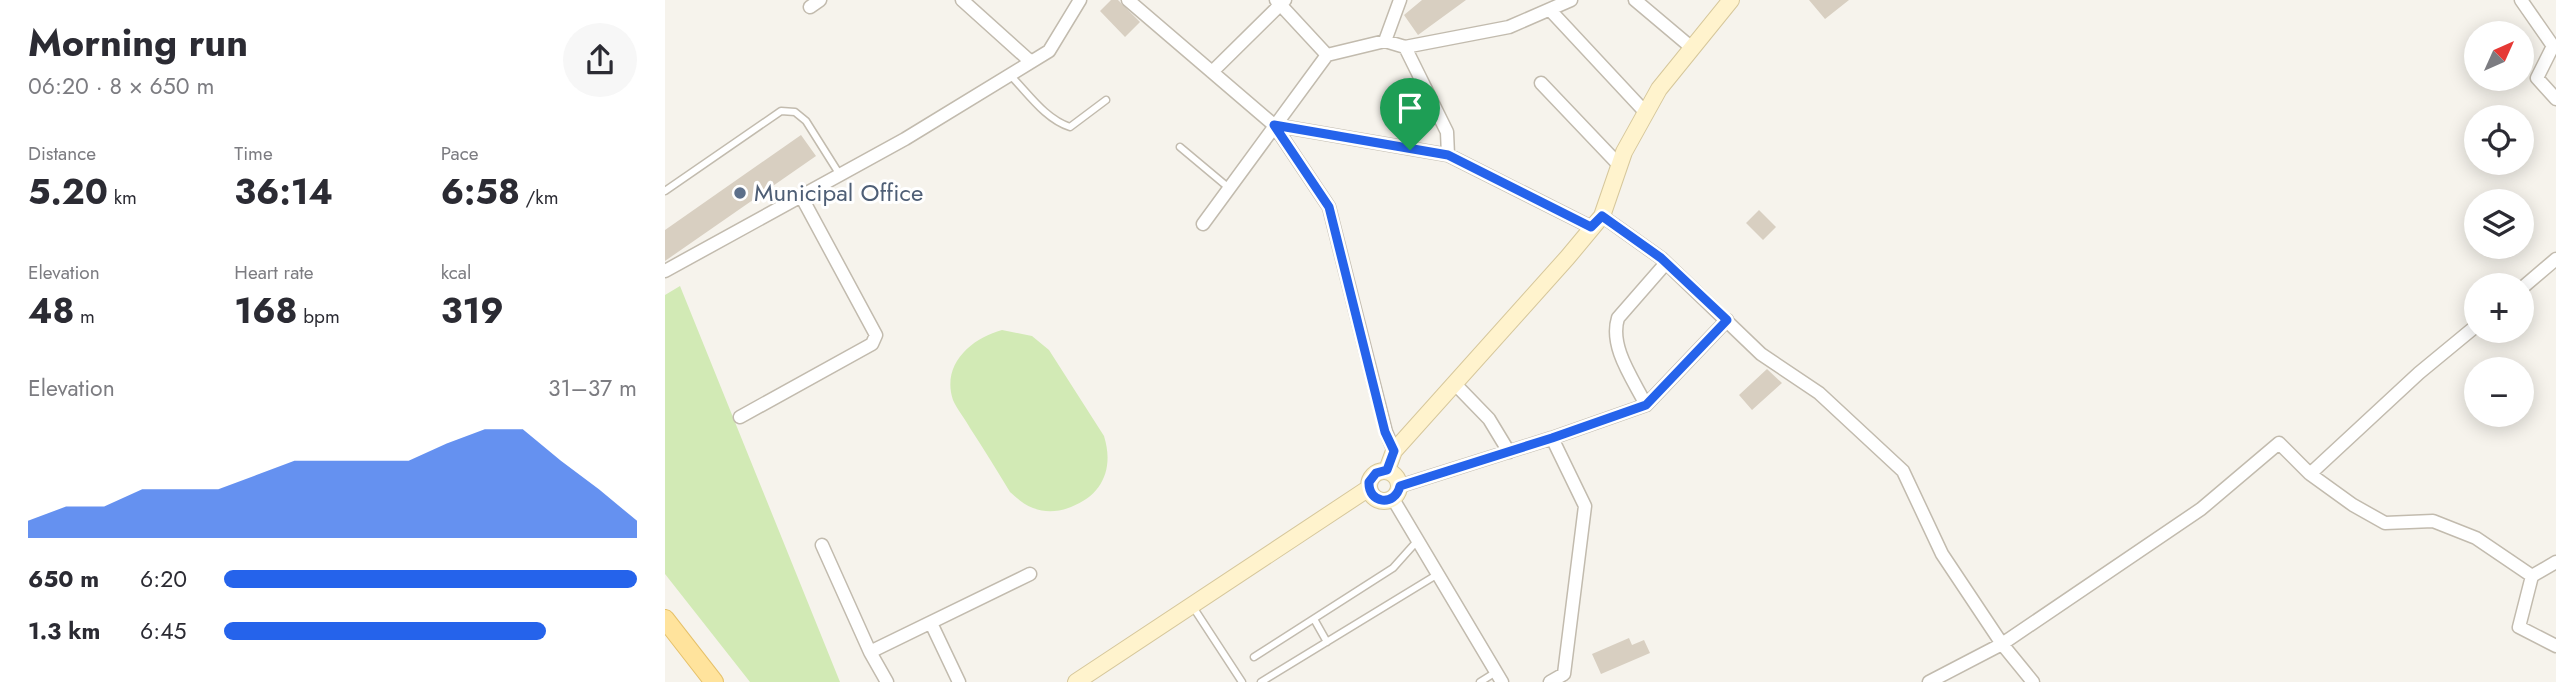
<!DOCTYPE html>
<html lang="en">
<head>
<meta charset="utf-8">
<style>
  body { margin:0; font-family:Jost,sans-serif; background:#f7f7f7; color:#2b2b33; height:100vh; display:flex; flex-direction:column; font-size:26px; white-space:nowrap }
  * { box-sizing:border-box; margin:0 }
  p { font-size:23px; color:#7c7c81 }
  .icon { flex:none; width:38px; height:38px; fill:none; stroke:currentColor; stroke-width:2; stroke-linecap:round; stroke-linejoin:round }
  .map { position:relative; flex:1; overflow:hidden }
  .details { display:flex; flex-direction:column; background:#fff; width:665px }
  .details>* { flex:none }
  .needle { width:46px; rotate:45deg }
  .fabs { position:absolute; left:1799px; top:21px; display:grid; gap:14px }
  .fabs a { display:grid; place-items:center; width:70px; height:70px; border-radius:50%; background:#fff; box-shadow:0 4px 18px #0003; font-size:35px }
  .pin { position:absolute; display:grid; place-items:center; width:60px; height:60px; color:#fff; margin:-72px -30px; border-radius:50% 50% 50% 0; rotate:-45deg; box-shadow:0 0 7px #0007 }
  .pin .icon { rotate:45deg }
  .round { display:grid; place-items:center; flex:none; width:74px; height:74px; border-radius:37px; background:#f7f7f7 }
  .summary { display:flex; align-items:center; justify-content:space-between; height:119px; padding:0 28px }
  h1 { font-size:38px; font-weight:700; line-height:52px }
  .figures { display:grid; grid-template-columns:repeat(3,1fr); gap:10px; height:119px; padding:7px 28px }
  .figures div { display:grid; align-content:center }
  .figures b { font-size:35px; font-weight:700 }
  .figures small { font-size:19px; font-weight:400 }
  .figures p { font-size:19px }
  .chart { height:196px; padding:14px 28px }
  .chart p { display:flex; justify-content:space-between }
  .chart svg { width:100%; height:126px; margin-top:7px; fill:#2563eb; opacity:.7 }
  ul { padding:0 28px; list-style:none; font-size:23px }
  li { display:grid; grid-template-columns:112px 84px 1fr; align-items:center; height:52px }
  li i { height:18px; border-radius:9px; background:#2563eb }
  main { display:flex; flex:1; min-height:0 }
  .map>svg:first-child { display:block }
  .green { fill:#d2eab5 }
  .building { fill:#d8cfc1 }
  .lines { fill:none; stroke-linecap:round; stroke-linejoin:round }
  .service-casing { stroke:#c2bbae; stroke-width:9 }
  .minor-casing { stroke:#c2bbae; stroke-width:15 }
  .secondary-casing { stroke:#d6c79b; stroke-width:18 }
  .primary-casing { stroke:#e6c16a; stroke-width:20 }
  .service { stroke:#fff; stroke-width:6 }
  .minor { stroke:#fff; stroke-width:12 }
  .secondary { stroke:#fff3cd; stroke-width:16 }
  .primary { stroke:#ffe39c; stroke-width:18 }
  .route-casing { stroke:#fff; stroke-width:14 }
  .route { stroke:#2563eb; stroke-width:9 }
  .service-dot { fill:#5c6f8a; stroke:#fff; stroke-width:2.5 }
  .labels { text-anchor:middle; stroke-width:6; stroke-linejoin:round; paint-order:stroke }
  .service-label { font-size:24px; fill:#4e5e75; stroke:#fff; text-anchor:start }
</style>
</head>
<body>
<main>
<section class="details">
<div class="summary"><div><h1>Morning run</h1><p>06:20 · 8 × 650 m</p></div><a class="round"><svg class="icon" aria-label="share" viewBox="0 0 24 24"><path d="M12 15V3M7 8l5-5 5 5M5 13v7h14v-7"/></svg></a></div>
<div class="figures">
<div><p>Distance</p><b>5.20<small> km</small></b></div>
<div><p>Time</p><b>36:14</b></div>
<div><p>Pace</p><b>6:58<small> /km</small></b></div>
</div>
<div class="figures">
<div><p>Elevation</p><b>48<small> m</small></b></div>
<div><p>Heart rate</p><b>168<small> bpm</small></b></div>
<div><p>kcal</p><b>319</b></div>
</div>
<div class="chart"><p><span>Elevation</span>31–37 m</p>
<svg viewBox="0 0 160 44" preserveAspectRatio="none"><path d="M0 44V38L10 33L20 33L30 27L40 27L50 27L60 22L70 17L80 17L90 17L100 17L110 11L120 6L130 6L140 17L150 27L160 38V44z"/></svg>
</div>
<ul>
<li><b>650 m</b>6:20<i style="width:100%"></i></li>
<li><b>1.3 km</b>6:45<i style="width:78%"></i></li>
</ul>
</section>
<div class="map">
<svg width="1891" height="682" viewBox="0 0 1891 682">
  <rect width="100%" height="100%" fill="#f6f3ec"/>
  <path class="green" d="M15,286l160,396h-90l-85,-108v-279z
    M337,330l30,6 17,14 55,86c10,32 -1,59 -33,71 -13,5 -25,6 -38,1 -9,-3 -16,-10 -23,-16 -13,-21 -26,-43 -40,-64 -5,-9 -13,-19 -17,-28 -12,-36 19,-62 49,-70z"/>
  <path class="building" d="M446,0h7l22,22 -15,15 -25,-26z
    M757,0h44l-48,35 -14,-20z
    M1144,0h40l-24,19z
    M136,135l15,21 -151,105v-31z
    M1094,210l17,17 -13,13 -17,-17z
    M1102,369l15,14 -30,27 -13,-15z
    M964,638l3,7 12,-5 6,13 -49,21 -9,-20z"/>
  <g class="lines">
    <defs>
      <path id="service" d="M345,75c18,18 35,44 60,52l36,-27
        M515,147l49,41
        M0,191l116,-80 14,1 11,9 34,54
        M528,607l49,75
        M649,619l13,23
        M589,657l139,-89 25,-28
        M596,682l177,-108
        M815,682l16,-10"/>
      <path id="minor" d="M297,0l69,62
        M463,0l146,125 55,82 57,225 8,19
        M611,0l51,55
        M970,0l57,48
        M1856,0l32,46 -16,32 19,21
        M145,7l10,-7
        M885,10l96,103
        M720,41l15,-41
        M740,47l42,85 1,23
        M547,72l73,-72
        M876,83l79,83
        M609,125l174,30 143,72
        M937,216l59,42 100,96 58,39 84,78 39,83 60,90 31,38
        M538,224l124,-169 58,-14 20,6 104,-20 62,-27
        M0,271l240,-132 144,-88 31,-51
        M1857,288l34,-29
        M790,384l34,35 20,33
        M981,405c-13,-26 -37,-58 -28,-87l48,-55
        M75,417l132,-73 4,-9 -75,-139
        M1645,474l43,31 32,18 48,-2 43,17 56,38 -13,51 37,19
        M735,486l152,-48
        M728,499l109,183
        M157,545l48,107 17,30
        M1867,576l24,-14
        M266,623l28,59
        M205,652l160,-78
        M885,682l14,-8 21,-168 -33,-68 94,-33 81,-85
        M1264,682l73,-38 199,-135 78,-66 31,31 109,-101 57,-47"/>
      <path id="secondary" d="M722,470l7,-19 173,-193 35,-42 22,-64 35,-63 72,-89
        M704 486a15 15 0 1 1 30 0a15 15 0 1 1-30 0Z
        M411,682l293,-194"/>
      <path id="primary" d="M0,619l49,63"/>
    </defs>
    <use href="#service" class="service-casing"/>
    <use href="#minor" class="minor-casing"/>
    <use href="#secondary" class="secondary-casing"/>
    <use href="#primary" class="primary-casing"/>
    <use href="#service" class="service"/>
    <use href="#minor" class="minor"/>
    <use href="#secondary" class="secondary"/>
    <use href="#primary" class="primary"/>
  </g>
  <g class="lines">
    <defs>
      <path id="route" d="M609,125l174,30 143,72 11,-11 59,42 66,62 -81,85 -94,33 -152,48c-5,21 -32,18 -31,-4l7,-9 11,-3 7,-19 -9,-19 -56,-225z"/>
    </defs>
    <use href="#route" class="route-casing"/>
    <use href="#route" class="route"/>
  </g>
  <circle class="service-dot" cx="75" cy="193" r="7"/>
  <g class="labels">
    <g class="service-label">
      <text x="89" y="201">Municipal Office</text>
    </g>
  </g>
</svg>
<div class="fabs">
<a><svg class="needle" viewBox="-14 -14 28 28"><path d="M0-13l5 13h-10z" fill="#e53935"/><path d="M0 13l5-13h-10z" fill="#7c7c81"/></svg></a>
<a><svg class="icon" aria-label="locate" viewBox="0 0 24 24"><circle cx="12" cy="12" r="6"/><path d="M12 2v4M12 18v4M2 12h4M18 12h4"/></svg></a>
<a><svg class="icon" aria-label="layers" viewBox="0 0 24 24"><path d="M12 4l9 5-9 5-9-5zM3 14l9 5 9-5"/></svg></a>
<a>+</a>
<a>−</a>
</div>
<div class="pin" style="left:745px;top:150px;background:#1e9e55"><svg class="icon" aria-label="arrive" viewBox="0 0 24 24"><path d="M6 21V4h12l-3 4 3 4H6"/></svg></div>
</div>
</main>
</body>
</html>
